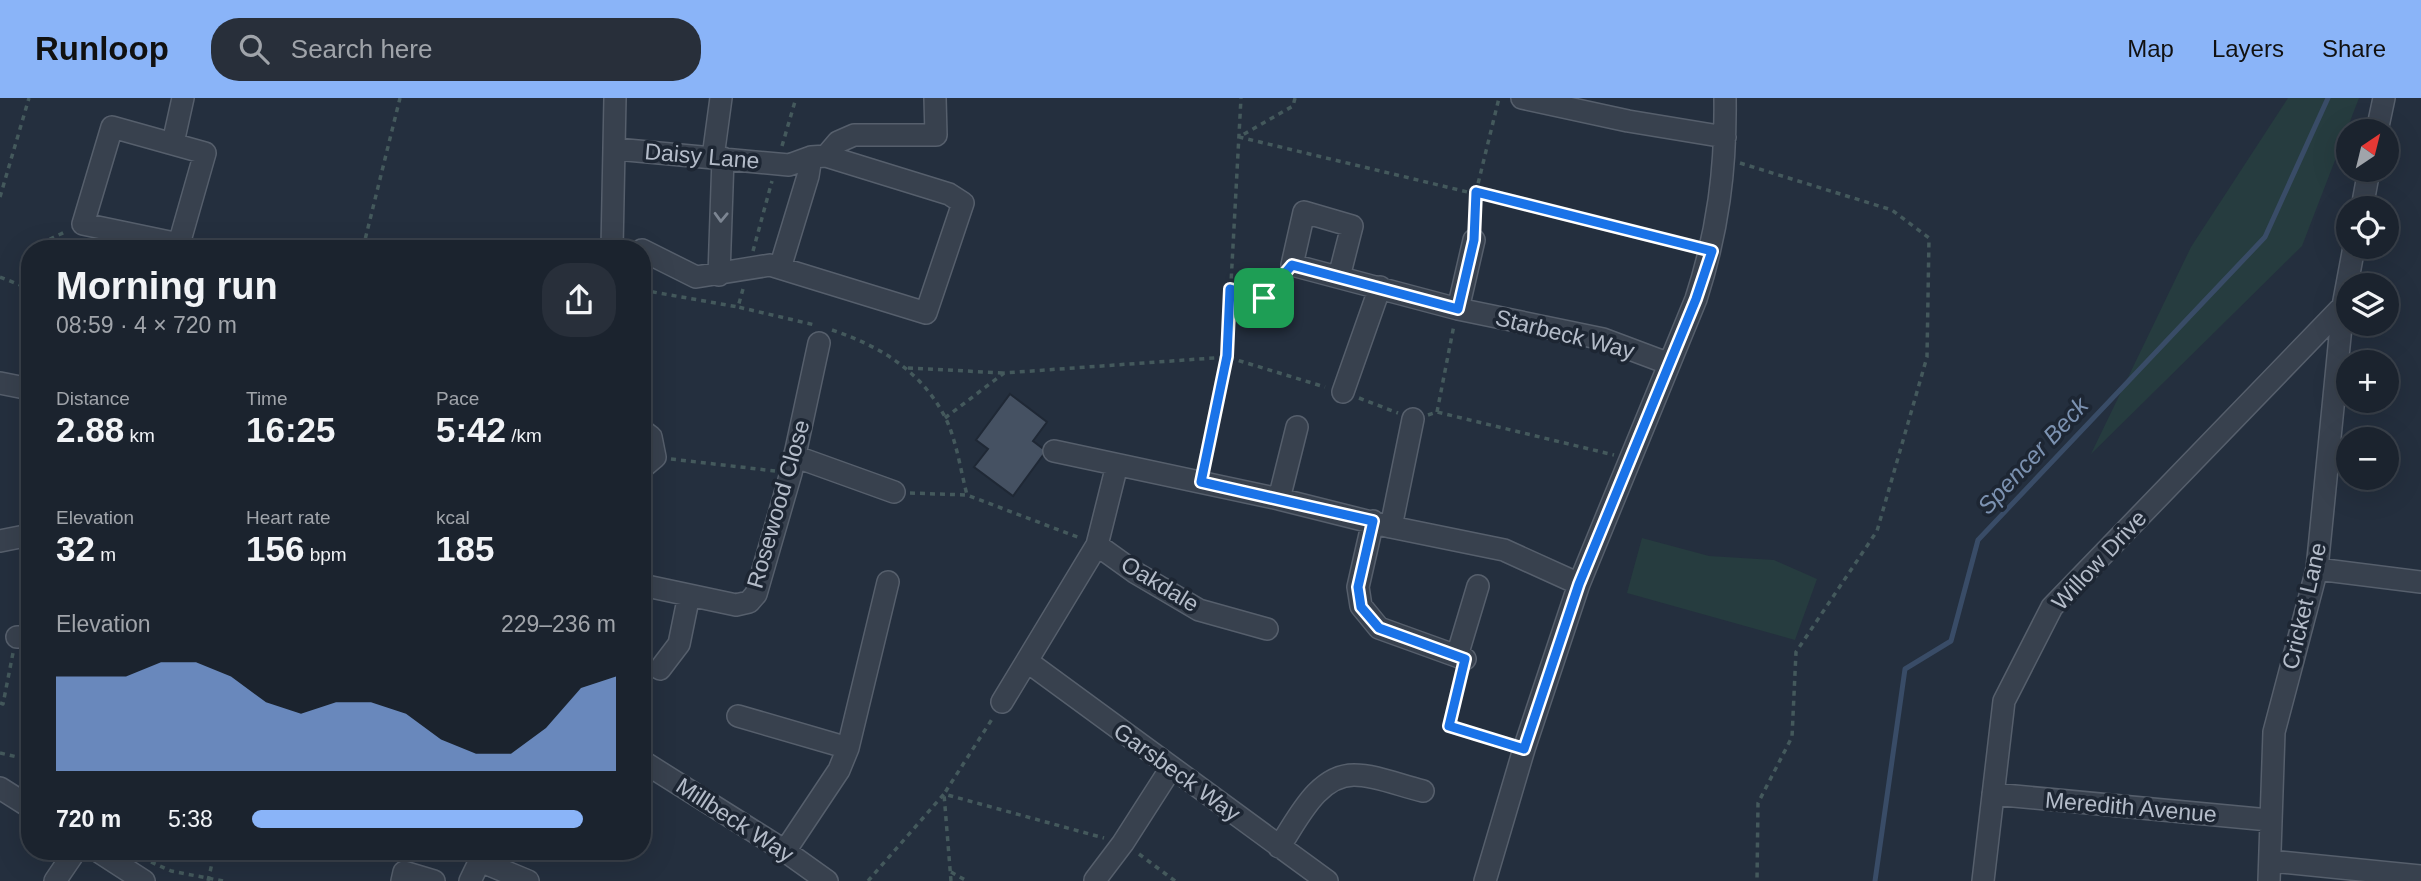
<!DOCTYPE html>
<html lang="en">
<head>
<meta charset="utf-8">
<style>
  body { margin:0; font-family:Helvetica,sans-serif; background:#282f3a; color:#f1f3f6; height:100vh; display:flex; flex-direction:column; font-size:26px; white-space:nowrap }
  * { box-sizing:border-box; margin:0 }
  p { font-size:23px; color:#a0a4aa }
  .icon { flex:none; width:38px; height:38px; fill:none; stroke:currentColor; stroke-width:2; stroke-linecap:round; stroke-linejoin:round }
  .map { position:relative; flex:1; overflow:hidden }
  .panel { position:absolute; left:21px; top:142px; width:630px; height:620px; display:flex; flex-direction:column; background:#1b232e; border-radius:28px; box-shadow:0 7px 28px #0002,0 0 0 2px #39404a }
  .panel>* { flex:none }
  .needle { width:46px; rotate:35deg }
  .controls { position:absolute; left:2336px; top:21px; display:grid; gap:14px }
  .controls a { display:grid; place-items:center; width:63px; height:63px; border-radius:50%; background:#1b232e; box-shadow:0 7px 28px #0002,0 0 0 2px #39404a; font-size:35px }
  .pin { position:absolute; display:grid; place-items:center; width:60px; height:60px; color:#fff; margin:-30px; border-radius:14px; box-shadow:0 4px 10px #0006 }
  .round { display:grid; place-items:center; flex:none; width:74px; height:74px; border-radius:28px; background:#282f3a }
  .head { display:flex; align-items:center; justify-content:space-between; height:119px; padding:0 35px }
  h1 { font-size:38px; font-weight:600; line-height:52px }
  .metrics { display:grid; grid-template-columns:repeat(3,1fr); gap:10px; height:119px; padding:7px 35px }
  .metrics div { display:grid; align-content:center }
  .metrics b { font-size:35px; font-weight:600 }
  .metrics small { font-size:19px; font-weight:400 }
  .metrics p { font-size:19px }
  .chart { height:196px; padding:14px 35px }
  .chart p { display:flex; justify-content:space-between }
  .chart svg { width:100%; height:126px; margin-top:7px; fill:#8ab4f8; opacity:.7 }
  ul { padding:0 35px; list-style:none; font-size:23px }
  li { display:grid; grid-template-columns:112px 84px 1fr; align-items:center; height:52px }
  li i { height:18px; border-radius:9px; background:#8ab4f8 }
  header { display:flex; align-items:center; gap:42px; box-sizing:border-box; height:98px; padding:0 35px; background:#8ab4f8; color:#111 }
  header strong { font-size:33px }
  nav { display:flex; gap:38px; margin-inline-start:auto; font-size:24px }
  .search { width:490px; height:63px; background:#282f3a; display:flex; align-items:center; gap:18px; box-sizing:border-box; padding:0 24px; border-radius:28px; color:#a0a4aa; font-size:26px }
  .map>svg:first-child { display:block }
  .green { fill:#263c3f }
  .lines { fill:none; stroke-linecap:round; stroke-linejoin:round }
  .stream { stroke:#394c67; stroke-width:5 }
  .building { fill:#455162; stroke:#1f2835; stroke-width:2 }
  .minor-casing { stroke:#565f6c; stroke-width:24 }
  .path { stroke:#44595c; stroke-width:3.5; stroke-dasharray:5 5; stroke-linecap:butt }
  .minor { stroke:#38414e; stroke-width:21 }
  .oneway { stroke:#7c8592 }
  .route-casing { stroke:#fff; stroke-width:14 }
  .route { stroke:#1a73e8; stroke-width:9 }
  .labels { text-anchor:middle; stroke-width:7; stroke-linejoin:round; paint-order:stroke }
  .street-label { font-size:23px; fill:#b4bcc9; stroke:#1d2633 }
  .water-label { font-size:24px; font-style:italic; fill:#7c92b1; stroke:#1d2633 }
</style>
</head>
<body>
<header>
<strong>Runloop</strong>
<div class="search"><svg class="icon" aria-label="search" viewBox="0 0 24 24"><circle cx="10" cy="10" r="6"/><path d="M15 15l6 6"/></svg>Search here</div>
<nav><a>Map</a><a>Layers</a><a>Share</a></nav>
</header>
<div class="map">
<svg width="2421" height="783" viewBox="0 0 2421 783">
  <rect width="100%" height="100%" fill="#242f3e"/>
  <path class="green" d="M2288,0h71l-57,148 -211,208 100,-207z
    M1642,440l67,18 65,4 43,19 -22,61 -168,-47z"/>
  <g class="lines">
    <path class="stream" d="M1875,783l30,-212 46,-28 27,-101 287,-303 63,-139"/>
  </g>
  <path class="building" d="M1010,296l37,28 -14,19 13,10 -33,45 -39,-29 14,-18 -12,-9z"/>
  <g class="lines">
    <defs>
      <path id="minor" d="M1522,0l106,23 97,16
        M112,29l93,26 -26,91 -96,-20z
        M2377,33l7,-33
        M173,45l10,-45
        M616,51l173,16 22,-8 15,-1 123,38 14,9 -37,110 -156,-48 -74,12 -54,-27
        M826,58l12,-14 16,-7h82l-1,-37
        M713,59l8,-59
        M2362,110l7,-38
        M612,150l3,-150
        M780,170l28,-92 3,-19
        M719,177l4,-117
        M1339,179l13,-51 -48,-14 -12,53 166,44 145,30 64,24
        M1458,211l16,-69
        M0,285l30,6
        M1343,294l37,-105
        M642,332l9,7 4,20 -13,11
        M1054,353l225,48 112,28 113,23 75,34
        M794,358l100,36
        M1279,401l18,-72
        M1373,423l-15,66 3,19 18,22 86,31
        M1391,429l22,-108
        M0,443l30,-6
        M1097,447l39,28 63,37 68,19
        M2317,471l104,13
        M642,487l94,20 13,-3 7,-8 35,-121 28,-130
        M17,539h13
        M1457,558l21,-70
        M1028,564l299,219
        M660,571l19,-25 10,-49
        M1002,604l95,-157 20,-80
        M738,618l110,32
        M642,663l143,90 42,30
        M0,690l30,19
        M1993,696l276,26
        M1279,749c18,-26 38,-72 75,-72 22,0 47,11 69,16
        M96,752l48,31
        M785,753l54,-81 9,-22 40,-166
        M480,763l48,20
        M2271,763l150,15
        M1095,782l28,-37 48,-75
        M55,783l21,-31
        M402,783l2,-9 30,9
        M470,783l15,-31
        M1485,783l39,-132 55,-165 117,-285c22,-68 30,-130 29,-201
        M1983,783l21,-180 48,-94 291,-301
        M2269,783l5,-149 43,-163 26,-263 11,-59"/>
    </defs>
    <use href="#minor" class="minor-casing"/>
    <path class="path" d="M1295,0l-2,8 -54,31 453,109
      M782,48l14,-48
      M1740,65l152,47 37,28 -2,119 -50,174 -81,121 -4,85 -34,66 -1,78
      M0,99l29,-99
      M1475,125l1,-31 23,-94
      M46,150l2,-8 19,-9
      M363,150l37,-150
      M753,153l19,-70
      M0,179l30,12
      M743,191l-5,18 77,18
      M1230,191l34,9 17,-20
      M642,192l96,17
      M832,232c48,16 89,41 113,87 11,21 16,55 22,78
      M908,270l96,5
      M1359,300l39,15
      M1437,314l17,-87
      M1428,317l9,-3 177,43
      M945,320l59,-45 223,-16 98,30
      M671,361l104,12
      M1204,368l23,-109 14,-259
      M910,395l57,2 113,43
      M1461,577l-12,51 60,18
      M0,605l3,1 10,-51
      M0,655l30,7
      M361,752l31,9
      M1139,756l36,27
      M151,764l20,9 52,10
      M951,774l16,9
      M208,783l7,-31
      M868,783l76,-87 160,44
      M951,783l-7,-87 50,-78"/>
    <use href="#minor" class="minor"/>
  </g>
  <defs><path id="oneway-chevron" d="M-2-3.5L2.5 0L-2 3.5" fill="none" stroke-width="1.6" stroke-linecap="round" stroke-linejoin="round" transform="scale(1.75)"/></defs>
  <use class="oneway" href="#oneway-chevron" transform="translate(721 119) rotate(92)"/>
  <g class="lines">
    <defs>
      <path id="route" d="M1476,94l236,59 -16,48 -117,285 -55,165 -75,-23 16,-67 -86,-31 -18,-21 -3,-20 15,-66 -172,-39 26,-126 3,-67 34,9 28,-33 166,44 16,-69z"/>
    </defs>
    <use href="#route" class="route-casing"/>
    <use href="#route" class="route"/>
  </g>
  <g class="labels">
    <g class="street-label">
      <text transform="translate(702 58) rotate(5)" y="8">Daisy Lane</text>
      <text transform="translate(1565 236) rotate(14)" y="8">Starbeck Way</text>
      <text transform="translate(778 406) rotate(-74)" y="8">Rosewood Close</text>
      <text transform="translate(2099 462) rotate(-47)" y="8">Willow Drive</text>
      <text transform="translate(1160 486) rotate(31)" y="8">Oakdale</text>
      <text transform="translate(2304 508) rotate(-77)" y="8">Cricket Lane</text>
      <text transform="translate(1177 674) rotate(36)" y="8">Garsbeck Way</text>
      <text transform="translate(2131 709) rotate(5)" y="8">Meredith Avenue</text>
      <text transform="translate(735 722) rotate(33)" y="8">Millbeck Way</text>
    </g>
    <g class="water-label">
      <text transform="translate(2033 358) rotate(-47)" y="8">Spencer Beck</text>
    </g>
  </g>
</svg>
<div class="controls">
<a><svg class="needle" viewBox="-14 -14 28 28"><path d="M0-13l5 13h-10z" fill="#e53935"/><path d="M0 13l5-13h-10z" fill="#a0a4aa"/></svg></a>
<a><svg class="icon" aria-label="locate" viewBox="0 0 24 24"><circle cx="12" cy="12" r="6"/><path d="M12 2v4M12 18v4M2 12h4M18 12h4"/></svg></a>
<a><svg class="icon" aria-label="layers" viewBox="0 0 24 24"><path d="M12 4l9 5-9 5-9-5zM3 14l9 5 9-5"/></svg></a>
<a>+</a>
<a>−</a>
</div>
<div class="pin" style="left:1264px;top:200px;background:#1e9e55"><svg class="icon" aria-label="arrive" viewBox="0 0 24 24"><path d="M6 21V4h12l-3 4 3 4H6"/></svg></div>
<section class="panel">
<div class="head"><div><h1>Morning run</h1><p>08:59 · 4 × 720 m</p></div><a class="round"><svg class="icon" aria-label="share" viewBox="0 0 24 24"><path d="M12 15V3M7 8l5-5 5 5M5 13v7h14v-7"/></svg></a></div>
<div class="metrics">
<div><p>Distance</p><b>2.88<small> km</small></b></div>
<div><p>Time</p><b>16:25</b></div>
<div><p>Pace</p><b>5:42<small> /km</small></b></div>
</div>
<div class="metrics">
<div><p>Elevation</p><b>32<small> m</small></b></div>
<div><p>Heart rate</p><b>156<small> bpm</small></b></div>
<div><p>kcal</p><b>185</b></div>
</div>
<div class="chart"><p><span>Elevation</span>229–236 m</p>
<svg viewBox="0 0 160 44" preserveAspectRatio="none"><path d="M0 44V11L10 11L20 11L30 6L40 6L50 11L60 20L70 24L80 20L90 20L100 24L110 33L120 38L130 38L140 29L150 15L160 11V44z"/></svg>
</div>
<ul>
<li><b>720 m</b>5:38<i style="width:91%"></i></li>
</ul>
</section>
</div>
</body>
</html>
